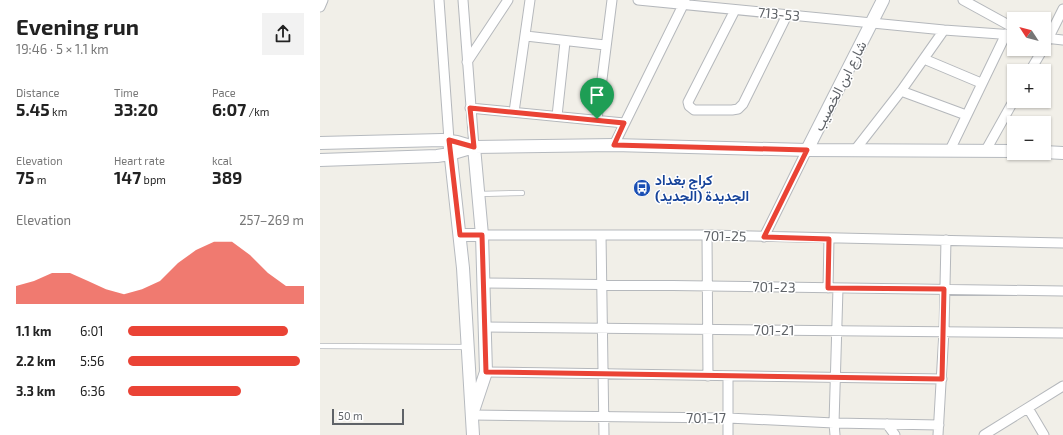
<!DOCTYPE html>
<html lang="en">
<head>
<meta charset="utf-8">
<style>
  body { margin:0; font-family:"Exo 2",Vazirmatn,sans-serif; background:#f2f2f2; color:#222; height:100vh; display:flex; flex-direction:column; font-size:15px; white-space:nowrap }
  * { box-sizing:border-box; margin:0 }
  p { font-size:13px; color:#767676 }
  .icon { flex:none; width:22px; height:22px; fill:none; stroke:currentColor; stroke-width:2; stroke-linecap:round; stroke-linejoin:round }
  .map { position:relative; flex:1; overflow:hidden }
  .details { display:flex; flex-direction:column; background:#fff; width:320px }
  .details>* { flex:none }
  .needle { width:26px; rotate:306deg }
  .fabs { position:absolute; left:687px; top:12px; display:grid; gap:8px }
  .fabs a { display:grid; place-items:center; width:44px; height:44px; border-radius:0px; background:#fff; box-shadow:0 1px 3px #0004; font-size:20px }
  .scale { position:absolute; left:12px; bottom:10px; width:72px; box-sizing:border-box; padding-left:4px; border:2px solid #5f6368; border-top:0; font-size:11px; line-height:14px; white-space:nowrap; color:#5f6368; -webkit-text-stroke:3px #fff; paint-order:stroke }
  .pin { position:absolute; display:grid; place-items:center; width:34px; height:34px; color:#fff; margin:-41px -17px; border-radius:50% 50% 50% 0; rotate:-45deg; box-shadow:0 0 4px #0007 }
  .pin .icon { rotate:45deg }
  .round { display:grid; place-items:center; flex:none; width:42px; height:42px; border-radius:0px; background:#f2f2f2 }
  .headline { display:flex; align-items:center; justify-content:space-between; height:68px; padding:0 16px }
  h1 { font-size:22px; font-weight:700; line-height:30px }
  .stats { display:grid; grid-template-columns:repeat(3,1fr); gap:6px; height:68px; padding:4px 16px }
  .stats div { display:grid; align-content:center }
  .stats b { font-size:17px; font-weight:700 }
  .stats small { font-size:11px; font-weight:400 }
  .stats p { font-size:11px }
  .chart { height:112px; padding:8px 16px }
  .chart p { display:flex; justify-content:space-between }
  .chart svg { width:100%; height:72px; margin-top:4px; fill:#ea4335; opacity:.7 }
  ul { padding:0 16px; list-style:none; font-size:13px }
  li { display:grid; grid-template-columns:64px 48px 1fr; align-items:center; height:30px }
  li i { height:10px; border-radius:5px; background:#ea4335 }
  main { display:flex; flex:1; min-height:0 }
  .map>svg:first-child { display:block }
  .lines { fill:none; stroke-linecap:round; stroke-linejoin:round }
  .lane-casing { stroke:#b5b8bc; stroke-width:6 }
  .street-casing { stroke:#b5b8bc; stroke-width:11 }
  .secondary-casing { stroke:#b6babf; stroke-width:14 }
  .lane { stroke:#fff; stroke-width:4.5 }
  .street { stroke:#fff; stroke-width:9 }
  .secondary { stroke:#fff; stroke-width:12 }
  .route-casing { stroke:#fff; stroke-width:8 }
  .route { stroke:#ea4335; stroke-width:5 }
  .labels { text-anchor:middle; stroke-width:3; stroke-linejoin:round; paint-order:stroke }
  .street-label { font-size:14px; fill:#5f6368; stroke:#fff }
  .transit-label { font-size:14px; font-weight:bold; fill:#164399; stroke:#fff; text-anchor:start }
</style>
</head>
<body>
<main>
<section class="details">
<div class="headline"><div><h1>Evening run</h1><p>19:46 · 5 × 1.1 km</p></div><a class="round"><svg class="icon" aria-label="share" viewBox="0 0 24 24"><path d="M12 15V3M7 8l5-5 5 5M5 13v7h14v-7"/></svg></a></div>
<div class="stats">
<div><p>Distance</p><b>5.45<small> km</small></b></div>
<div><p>Time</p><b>33:20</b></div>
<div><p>Pace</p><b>6:07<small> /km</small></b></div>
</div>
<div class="stats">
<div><p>Elevation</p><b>75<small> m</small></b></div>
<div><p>Heart rate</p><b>147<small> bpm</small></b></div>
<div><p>kcal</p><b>389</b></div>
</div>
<div class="chart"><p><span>Elevation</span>257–269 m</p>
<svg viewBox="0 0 160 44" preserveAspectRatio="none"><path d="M0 44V33L10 30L20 25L30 25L40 30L50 35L60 38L70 35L80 30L90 19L100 11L110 6L120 6L130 14L140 25L150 33L160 33V44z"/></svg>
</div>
<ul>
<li><b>1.1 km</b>6:01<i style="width:91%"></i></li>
<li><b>2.2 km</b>5:56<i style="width:98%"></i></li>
<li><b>3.3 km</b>6:36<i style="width:64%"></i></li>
</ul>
</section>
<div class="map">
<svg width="743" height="435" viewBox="0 0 743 435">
  <rect width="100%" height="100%" fill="#f1efe8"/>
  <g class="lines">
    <defs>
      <path id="lane" d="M158,194l44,-1
        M0,346l146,1"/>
      <path id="street" d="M119,0l10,140
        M143,0l11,147
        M318,0l306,30 70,5
        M643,0l51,28
        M0,7l3,-7
        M415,10l-47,92 1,4 5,4h38l6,-1 5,-5 44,-89
        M206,36l79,9
        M725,38l18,2
        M724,47l19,-38
        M604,59l57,24
        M147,62l41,-62
        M710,71l13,-22
        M581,91l65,24
        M150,108l154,15
        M194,112l16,-112
        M237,116l8,-74
        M277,119l15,-119
        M294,145l71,-144
        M535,150l46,-59 43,-61
        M630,150l56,-116
        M666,150l28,-50
        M162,235h225l356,8
        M281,235l3,200
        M387,235l1,141
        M444,237l43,-87
        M165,283l578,8
        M508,288l1,-49
        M164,327l579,6
        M166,372l456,7
        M708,408l16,27
        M152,415l256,3 106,5 105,2
        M567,424l8,11
        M408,435v-59
        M515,435l-1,-12 4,-135
        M618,435l6,-104 2,-91
        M664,435l79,-49"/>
      <path id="secondary" d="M129,140l14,128 10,167
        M0,143l122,-3 15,2 17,5
        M154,147l8,88 4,137 -12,36
        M487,150l76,-150
        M724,152l19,1
        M0,160l117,-4 13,-2 24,-7 140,-2 193,5 207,1
        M140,235h22"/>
    </defs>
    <use href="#lane" class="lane-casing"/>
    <use href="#street" class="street-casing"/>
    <use href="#secondary" class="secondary-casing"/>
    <use href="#lane" class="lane"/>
    <use href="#street" class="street"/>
    <use href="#secondary" class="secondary"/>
  </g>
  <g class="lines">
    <defs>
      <path id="route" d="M150,108l154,15 -10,22 193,5 -43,87 65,2 -1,49 116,1 -2,90 -456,-7 -4,-137h-22l-11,-95 25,7z"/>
    </defs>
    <use href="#route" class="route-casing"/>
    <use href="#route" class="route"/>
  </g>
  <defs>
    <symbol id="bus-disc" viewBox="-11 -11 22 22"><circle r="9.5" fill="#1a4fb4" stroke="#fff"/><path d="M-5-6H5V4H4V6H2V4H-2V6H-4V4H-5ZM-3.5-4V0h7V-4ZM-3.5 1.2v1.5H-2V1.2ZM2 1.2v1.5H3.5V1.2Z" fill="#fff"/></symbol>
  </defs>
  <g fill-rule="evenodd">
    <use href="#bus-disc" x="312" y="178" width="20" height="20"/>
  </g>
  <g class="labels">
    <g class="street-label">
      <text transform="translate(459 14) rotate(5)" y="5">713-53</text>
      <text transform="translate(520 86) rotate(-63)" y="5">شارع ابن الخصيب</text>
      <text transform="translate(405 236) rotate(1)" y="5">701-25</text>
      <text transform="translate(454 287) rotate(1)" y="5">701-23</text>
      <text transform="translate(454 330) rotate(1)" y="5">701-21</text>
      <text x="386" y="423">701-17</text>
    </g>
    <g class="transit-label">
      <text x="335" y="185">كراج بغداد<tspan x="335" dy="16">الجديدة (الجديد)</tspan></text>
    </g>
  </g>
</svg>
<div class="fabs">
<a><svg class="needle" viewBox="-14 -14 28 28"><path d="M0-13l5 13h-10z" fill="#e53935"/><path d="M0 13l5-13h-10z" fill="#767676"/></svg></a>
<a>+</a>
<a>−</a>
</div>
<div class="scale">50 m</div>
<div class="pin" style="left:277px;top:119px;background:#1e9e55"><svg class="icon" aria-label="arrive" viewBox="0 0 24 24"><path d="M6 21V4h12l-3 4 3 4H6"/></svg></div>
</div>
</main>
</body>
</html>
